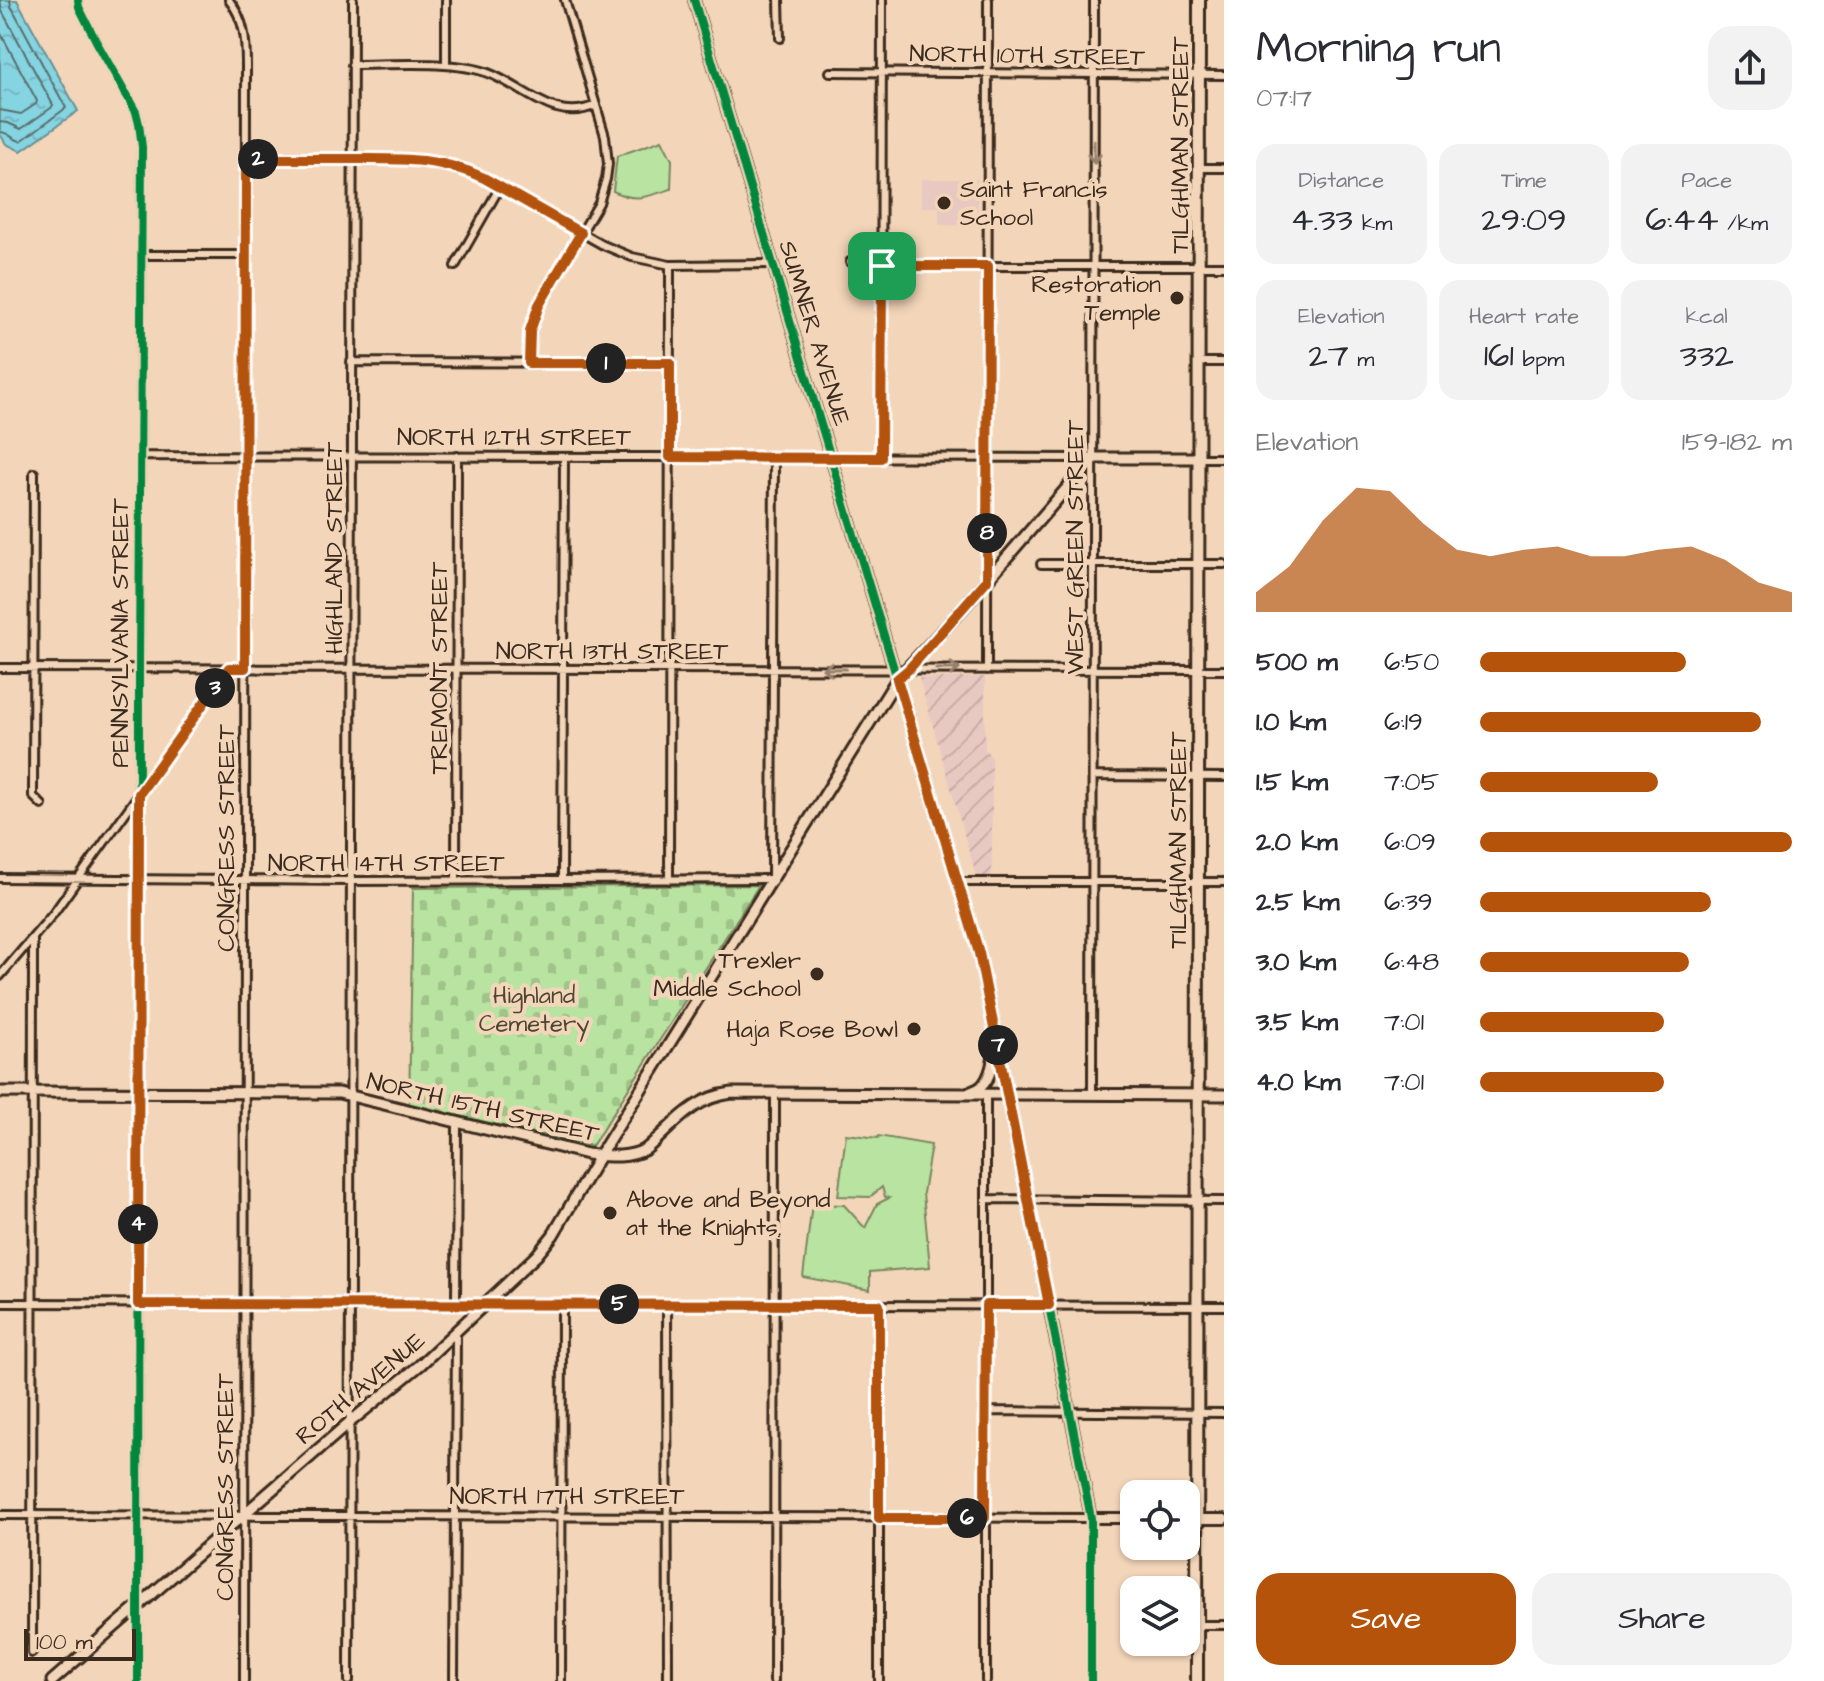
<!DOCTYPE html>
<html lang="en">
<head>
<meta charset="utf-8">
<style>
  body { margin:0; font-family:"Architects Daughter",sans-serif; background:#f2f2f3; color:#2b2b33; height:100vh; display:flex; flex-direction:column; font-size:30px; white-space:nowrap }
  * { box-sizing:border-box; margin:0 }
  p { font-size:26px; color:#7c7c81 }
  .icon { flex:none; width:44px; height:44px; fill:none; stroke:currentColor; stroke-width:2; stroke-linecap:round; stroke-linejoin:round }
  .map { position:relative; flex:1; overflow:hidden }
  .side { display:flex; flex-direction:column; background:#fff; width:600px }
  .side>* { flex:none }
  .tools { position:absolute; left:1120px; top:1480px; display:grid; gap:16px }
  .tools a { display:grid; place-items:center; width:80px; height:80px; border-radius:16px; background:#fff; box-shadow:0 2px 6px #0004; font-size:40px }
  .scale { position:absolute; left:24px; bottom:20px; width:112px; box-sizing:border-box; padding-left:8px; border:4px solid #3b2a1e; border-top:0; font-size:22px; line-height:28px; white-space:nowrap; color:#3b2a1e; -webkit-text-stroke:6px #f3d6b9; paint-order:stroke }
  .pin { position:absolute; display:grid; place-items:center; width:68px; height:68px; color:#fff; margin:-34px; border-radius:16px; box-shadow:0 4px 12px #0006 }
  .km { position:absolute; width:40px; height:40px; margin:-20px; border-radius:50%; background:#222; color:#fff; font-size:22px; line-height:40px; text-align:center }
  .round { display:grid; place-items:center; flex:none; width:84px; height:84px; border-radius:24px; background:#f2f2f3 }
  .head { display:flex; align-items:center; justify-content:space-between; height:136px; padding:0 32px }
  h1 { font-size:44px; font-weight:600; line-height:60px }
  .stats { display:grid; grid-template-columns:repeat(3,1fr); gap:12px; height:136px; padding:8px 32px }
  .stats div { display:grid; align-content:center; border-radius:20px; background:#f2f2f3; text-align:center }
  .stats b { font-size:34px; font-weight:600 }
  .stats small { font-size:22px; font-weight:400 }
  .stats p { font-size:22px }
  .chart { height:224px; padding:16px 32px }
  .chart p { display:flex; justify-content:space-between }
  .chart svg { width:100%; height:144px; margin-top:8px; fill:#b45309; opacity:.7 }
  .cta { display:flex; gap:16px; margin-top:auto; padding:16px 32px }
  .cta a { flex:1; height:92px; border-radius:24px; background:#b45309; color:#fff; font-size:32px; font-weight:600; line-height:92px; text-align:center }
  .cta a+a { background:#f2f2f3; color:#2b2b33 }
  ul { padding:0 32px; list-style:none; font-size:26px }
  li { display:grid; grid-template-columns:128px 96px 1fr; align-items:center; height:60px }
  li i { height:20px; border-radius:10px; background:#b45309 }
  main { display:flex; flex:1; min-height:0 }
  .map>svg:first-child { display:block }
  .built { fill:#e8c9c2 }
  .industrial { fill:url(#industrial-furrows) }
  .cemetery { fill:url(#cemetery-stones); stroke:#7a865f; stroke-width:2 }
  .green { fill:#b8e3a0; stroke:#7a865f; stroke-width:2 }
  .water { fill:url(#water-ripples); stroke:#679093; stroke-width:2 }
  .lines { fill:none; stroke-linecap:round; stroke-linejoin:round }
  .shore { stroke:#596e6c; stroke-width:2 }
  .minor-casing { stroke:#3b2a1e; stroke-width:12 }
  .tertiary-casing { stroke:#3b2a1e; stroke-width:14 }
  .secondary-casing { stroke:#3b2a1e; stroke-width:15 }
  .primary-casing { stroke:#3b2a1e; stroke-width:16 }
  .minor { stroke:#f3d6b9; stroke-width:6 }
  .tertiary { stroke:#f3d6b9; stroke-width:8 }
  .secondary { stroke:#f3d6b9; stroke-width:9 }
  .primary { stroke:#f3d6b9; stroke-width:10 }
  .cycleway-casing { stroke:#f3d6b9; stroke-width:13 }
  .cycleway { stroke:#00873e; stroke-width:8 }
  .oneway { stroke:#97806c }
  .route-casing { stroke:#fff; stroke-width:16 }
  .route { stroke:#b45309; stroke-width:10 }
  .poi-dot { fill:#3b2a1e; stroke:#f3d6b9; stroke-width:3 }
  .labels { text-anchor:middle; stroke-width:8; stroke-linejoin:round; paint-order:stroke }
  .street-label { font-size:24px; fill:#3b2a1e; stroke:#f3d6b9 }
  .poi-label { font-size:24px; fill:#3b2a1e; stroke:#f3d6b9; text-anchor:end }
  .park-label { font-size:24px; fill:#4e4632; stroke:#f3d6b9 }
</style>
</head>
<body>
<main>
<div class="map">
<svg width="1224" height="1681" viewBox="0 0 1224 1681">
  <defs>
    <pattern id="industrial-furrows" width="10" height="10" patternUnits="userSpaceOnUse" patternTransform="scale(2)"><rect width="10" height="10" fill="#e8c9c2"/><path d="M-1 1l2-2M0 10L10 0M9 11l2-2" fill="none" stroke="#c8ada6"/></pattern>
    <pattern id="cemetery-stones" width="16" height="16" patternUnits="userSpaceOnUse" patternTransform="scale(2)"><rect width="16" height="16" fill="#b8e3a0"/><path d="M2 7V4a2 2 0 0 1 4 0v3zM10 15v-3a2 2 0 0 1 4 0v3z" fill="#9fc389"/></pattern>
    <pattern id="water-ripples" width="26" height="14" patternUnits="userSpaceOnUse" patternTransform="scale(2)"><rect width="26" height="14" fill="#85d4e1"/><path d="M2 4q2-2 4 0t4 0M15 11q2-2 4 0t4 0" fill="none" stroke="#74b6c1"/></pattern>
  </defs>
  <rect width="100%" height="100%" fill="#f3d6b9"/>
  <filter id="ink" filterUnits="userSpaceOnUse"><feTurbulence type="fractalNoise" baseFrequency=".0125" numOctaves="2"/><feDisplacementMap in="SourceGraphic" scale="16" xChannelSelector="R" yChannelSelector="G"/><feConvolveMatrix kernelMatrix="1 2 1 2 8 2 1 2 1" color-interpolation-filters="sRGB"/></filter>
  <g filter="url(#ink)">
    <path class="built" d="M921,179h57v47l-39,-1v-18h-18z"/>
    <path class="industrial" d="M985,677v72l7,9v119l-16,-1 -57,-198z"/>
    <path class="cemetery" d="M759,885l-167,261 -183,-41 4,-217z"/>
    <path class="green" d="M662,140l10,20 -1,29c-23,7 -35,14 -58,2l4,-35z
      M846,1134l32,4 1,-2 52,9 -8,48 7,74 -60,5v18l-67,-13 9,-73 32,1 21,23 12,-24 12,-6 -4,-1 -3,-10 -12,10 -32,-1z"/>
    <path class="water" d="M0,0h17l61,111 -57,40 -15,-7 -6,-10z"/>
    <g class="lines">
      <path class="shore" d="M0,32l37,69 -1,3 -15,10 -21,-4
        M0,122l8,1 13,6 30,-21 2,-3 -51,-94 -2,-11
        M0,132c9,0 12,8 21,9l45,-33 -55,-102 -1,-6"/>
      <defs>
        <path id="minor" d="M78,0l1,7 17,34 40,71 3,12 3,23 -3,521 -1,1013
          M229,0c16,20 17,41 17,66l-2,1615
          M446,0v65
          M779,0l1,38
          M352,65c40,0 100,-5 136,8 37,14 66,51 108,32
          M830,72l394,3
          M246,159c35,0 70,0 105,0 48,0 89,-2 133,19l119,67 29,12 38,8 103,-1
          M1200,168h24
          M141,255h105
          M850,262l32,4h342
          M455,266l45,-79
          M351,362l319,1
          M1200,362h24
          M529,363c0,-21 2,-39 10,-58l60,-102 7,-24 2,-15 -3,-28 -40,-136
          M141,456l952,2
          M881,458l1,-458
          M1199,458h25
          M34,473l-1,323 9,9
          M1041,564h183
          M0,668l1224,2
          M987,670l1,-670
          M1093,776l131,1
          M0,878l350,3 422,-2 2,-421
          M456,880l1,-424
          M562,880l2,-423
          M669,880l1,-615
          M959,882h265
          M0,976l53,-62 176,-246
          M1092,1094l2,-1094
          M986,1199l238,2
          M0,1303l1224,3
          M667,1304l1,377
          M456,1305l1,-182
          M879,1305v376
          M986,1411l238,2
          M0,1515l1091,3v163
          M1197,1625h27
          M32,1653l1,-714
          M349,1681l4,-1681
          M454,1681l2,-348
          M561,1681l1,-377
          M774,1681l1,-588
          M986,1681v-587"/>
        <path id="tertiary" d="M694,0l285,953 112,565h43
          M1186,1519h38"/>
        <path id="secondary" d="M0,1092l339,1 248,61c21,2 40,5 59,-5 29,-25 46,-51 86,-56l492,2
          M969,1093c4,-2 8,-3 12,-6 13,-12 13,-36 15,-52
          M52,1681l298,-259 70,-57 117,-110 16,-20 47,-80 297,-476 58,-62 138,-159h106"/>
        <path id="primary" d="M1197,1681l2,-1681"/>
      </defs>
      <use href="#minor" class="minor-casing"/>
      <use href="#tertiary" class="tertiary-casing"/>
      <use href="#secondary" class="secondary-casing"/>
      <use href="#primary" class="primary-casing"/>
      <use href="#minor" class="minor"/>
      <use href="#tertiary" class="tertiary"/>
      <use href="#secondary" class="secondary"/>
      <use href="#primary" class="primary"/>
      <defs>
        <path id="cycleway" d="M78,0l1,7 17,34 40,71 3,12 3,23 -3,521 -1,1013
          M694,0l285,953 112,565v163"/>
      </defs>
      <use href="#cycleway" class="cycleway-casing"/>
      <use href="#cycleway" class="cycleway"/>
    </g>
    <defs><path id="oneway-shaft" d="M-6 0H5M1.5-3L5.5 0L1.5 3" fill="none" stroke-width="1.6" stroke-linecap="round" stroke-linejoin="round" transform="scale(2)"/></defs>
    <g class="oneway">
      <use href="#oneway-shaft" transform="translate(1094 152) rotate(89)"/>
      <use href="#oneway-shaft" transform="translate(834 669) rotate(-180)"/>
      <use href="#oneway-shaft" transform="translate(948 669)"/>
    </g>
  </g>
  <g class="lines" filter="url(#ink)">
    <defs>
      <path id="route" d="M246,159c33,0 66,0 99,0 50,0 93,-3 139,19l97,55 -42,72 -9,26 -1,32h141v94l211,1 1,-192h106l-1,314 -78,89 -12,10 82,274 70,352h-63l-1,213h-106v-213l-741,-1 1,-510 90,-126h16z"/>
    </defs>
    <use href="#route" class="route-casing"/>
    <use href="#route" class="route"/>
  </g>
  <g class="poi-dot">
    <circle cx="944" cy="203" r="8"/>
    <circle cx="1177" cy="298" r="8"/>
    <circle cx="817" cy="974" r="8"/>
    <circle cx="914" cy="1029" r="8"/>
    <circle cx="610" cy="1213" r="8"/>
  </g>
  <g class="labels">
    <g class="street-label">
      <text transform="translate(1027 55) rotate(1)" y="8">NORTH 10TH STREET</text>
      <text transform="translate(1180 145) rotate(-90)" y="8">TILGHMAN STREET</text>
      <text transform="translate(815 333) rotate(73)" y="8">SUMNER AVENUE</text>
      <text x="514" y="445">NORTH 12TH STREET</text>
      <text transform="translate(1075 547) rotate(-90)" y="8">WEST GREEN STREET</text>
      <text transform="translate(334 548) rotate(-90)" y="8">HIGHLAND STREET</text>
      <text transform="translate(120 633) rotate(-90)" y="8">PENNSYLVANIA STREET</text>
      <text x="612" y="659">NORTH 13TH STREET</text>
      <text transform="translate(439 668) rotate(-90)" y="8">TREMONT STREET</text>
      <text transform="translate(226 838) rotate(-90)" y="8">CONGRESS STREET</text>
      <text transform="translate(1178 840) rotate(-90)" y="8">TILGHMAN STREET</text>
      <text x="386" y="871">NORTH 14TH STREET</text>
      <text transform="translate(483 1107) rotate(13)" y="8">NORTH 15TH STREET</text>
      <text transform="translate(360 1388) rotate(-40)" y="8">ROTH AVENUE</text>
      <text transform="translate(225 1487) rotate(-90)" y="8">CONGRESS STREET</text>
      <text x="567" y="1504">NORTH 17TH STREET</text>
    </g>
    <g class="poi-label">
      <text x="960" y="197" text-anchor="start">Saint Francis<tspan x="960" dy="28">School</tspan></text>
      <text x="1161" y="292">Restoration<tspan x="1161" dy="28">Temple</tspan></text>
      <text x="801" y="968">Trexler<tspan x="801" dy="28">Middle School</tspan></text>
      <text x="898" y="1037">Haja Rose Bowl</text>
      <text x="626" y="1207" text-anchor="start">Above and Beyond<tspan x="626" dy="28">at the Knights.</tspan></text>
    </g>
    <g class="park-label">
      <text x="534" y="1003">Highland<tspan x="534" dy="28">Cemetery</tspan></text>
    </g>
  </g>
</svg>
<div class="tools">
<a><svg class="icon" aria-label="locate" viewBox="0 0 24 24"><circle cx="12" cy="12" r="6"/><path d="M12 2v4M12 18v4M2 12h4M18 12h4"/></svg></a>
<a><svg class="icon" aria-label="layers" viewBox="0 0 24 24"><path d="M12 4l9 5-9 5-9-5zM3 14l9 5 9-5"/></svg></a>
</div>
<div class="scale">100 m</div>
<div class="pin" style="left:882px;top:266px;background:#1e9e55"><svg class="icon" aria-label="arrive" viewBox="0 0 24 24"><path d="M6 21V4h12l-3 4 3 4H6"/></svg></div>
<b class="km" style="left:606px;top:363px">1</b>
<b class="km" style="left:258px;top:159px">2</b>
<b class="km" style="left:215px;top:688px">3</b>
<b class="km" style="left:138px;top:1224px">4</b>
<b class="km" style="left:619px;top:1304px">5</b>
<b class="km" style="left:967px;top:1518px">6</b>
<b class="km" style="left:998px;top:1045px">7</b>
<b class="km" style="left:987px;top:533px">8</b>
</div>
<section class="side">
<div class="head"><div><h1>Morning run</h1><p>07:17</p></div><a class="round"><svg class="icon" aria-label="share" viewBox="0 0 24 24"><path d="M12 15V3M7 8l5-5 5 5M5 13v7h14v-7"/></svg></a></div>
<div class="stats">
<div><p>Distance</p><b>4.33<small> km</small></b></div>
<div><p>Time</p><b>29:09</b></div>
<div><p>Pace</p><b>6:44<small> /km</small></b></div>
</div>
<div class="stats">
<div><p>Elevation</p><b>27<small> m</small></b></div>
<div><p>Heart rate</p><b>161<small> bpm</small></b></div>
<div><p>kcal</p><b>332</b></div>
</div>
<div class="chart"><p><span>Elevation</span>159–182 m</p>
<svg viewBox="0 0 160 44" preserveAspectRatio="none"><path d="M0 44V38L10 30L20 16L30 6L40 7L50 17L60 25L70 27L80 25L90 24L100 27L110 27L120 25L130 24L140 28L150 35L160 38V44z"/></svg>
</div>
<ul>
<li><b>500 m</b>6:50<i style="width:66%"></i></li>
<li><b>1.0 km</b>6:19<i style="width:90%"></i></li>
<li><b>1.5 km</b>7:05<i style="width:57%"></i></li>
<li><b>2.0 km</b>6:09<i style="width:100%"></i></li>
<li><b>2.5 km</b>6:39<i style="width:74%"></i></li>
<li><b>3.0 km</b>6:48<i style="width:67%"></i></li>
<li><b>3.5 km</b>7:01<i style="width:59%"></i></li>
<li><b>4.0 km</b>7:01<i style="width:59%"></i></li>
</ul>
<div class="cta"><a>Save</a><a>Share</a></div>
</section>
</main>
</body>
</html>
